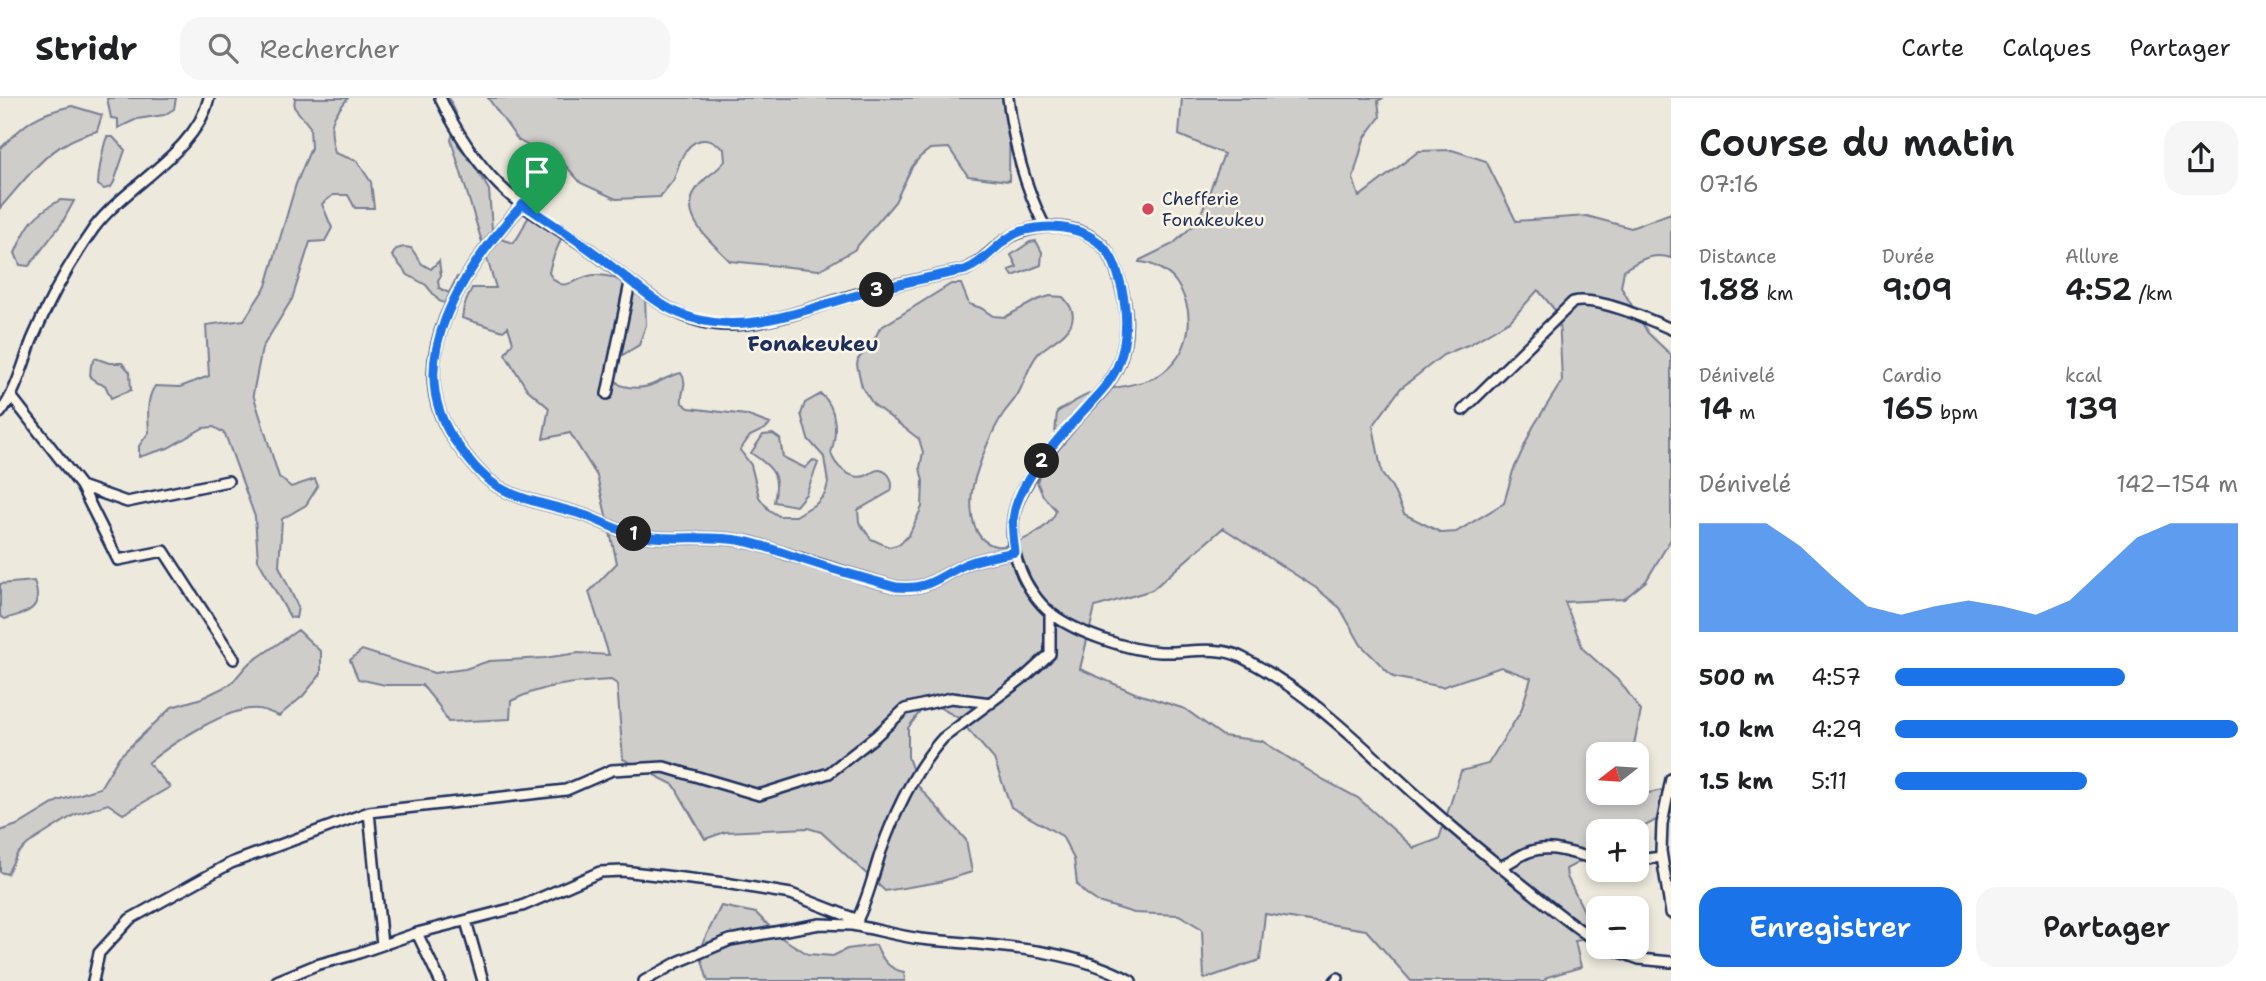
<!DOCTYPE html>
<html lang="fr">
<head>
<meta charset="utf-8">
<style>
  body { margin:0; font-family:"Shantell Sans",sans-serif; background:#f6f6f6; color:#202124; height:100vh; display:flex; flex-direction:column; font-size:26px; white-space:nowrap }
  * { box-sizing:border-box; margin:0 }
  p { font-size:23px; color:#757577 }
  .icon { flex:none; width:38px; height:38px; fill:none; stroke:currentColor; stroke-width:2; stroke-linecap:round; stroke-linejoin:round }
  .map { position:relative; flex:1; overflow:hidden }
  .details { display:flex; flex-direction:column; background:#fff; width:595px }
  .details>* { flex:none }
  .needle { width:46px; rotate:253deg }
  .buttons { position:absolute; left:1586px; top:644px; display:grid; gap:14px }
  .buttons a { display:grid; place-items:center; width:63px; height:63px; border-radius:14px; background:#fff; box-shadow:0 4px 10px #0003; font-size:35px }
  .pin { position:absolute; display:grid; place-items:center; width:60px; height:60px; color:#fff; margin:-72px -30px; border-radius:50% 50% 50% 0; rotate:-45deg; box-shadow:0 0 7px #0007 }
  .pin .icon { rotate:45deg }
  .km { position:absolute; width:35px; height:35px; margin:-18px; border-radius:50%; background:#222; color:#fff; font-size:19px; line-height:35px; text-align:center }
  .round { display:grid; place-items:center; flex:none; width:74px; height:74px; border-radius:21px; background:#f6f6f6 }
  .head { display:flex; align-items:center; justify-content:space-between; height:119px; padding:0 28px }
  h1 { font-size:38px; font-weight:600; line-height:52px }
  .figures { display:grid; grid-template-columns:repeat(3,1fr); gap:10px; height:119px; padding:7px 28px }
  .figures div { display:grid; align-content:center }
  .figures b { font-size:30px; font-weight:600 }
  .figures small { font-size:19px; font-weight:400 }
  .figures p { font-size:19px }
  .chart { height:196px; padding:14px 28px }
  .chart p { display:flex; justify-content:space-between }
  .chart svg { width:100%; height:126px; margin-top:7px; fill:#1a73e8; opacity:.7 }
  .primary-button { display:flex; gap:14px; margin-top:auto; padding:14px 28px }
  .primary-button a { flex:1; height:80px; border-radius:21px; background:#1a73e8; color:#fff; font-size:28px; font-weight:600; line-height:80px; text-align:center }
  .primary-button a+a { background:#f6f6f6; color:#202124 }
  ul { padding:0 28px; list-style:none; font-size:23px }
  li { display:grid; grid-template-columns:112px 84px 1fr; align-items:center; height:52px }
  li i { height:18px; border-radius:9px; background:#1a73e8 }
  header { display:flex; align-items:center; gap:42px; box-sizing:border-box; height:98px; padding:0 35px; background:#fff; border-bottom:2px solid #e0e0e0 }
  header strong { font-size:33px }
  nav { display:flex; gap:38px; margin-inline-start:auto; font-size:24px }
  .search { width:490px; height:63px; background:#f6f6f6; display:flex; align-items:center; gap:18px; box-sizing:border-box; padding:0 24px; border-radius:21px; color:#757577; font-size:26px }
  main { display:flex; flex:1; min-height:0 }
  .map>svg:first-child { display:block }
  .green { fill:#cfcdca; stroke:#757e94; stroke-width:2; fill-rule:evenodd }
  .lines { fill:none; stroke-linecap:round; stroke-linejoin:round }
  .minor-casing { stroke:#1b2f5e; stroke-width:14 }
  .minor { stroke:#fcf5e5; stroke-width:9 }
  .route-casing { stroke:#fff; stroke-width:14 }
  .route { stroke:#1a73e8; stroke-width:9 }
  .poi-dot { fill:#d1495b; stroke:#fcf5e5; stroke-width:2.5 }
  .labels { text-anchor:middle; stroke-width:5; stroke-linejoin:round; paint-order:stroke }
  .poi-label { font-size:18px; fill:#1b2f5e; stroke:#fcf5e5; text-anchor:start }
  .quarter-label { font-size:21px; font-weight:bold; fill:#1b2f5e; stroke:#fcf5e5 }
</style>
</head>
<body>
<header>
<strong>Stridr</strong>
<div class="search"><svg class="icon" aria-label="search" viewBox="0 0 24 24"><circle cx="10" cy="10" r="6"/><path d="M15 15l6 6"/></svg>Rechercher</div>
<nav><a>Carte</a><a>Calques</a><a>Partager</a></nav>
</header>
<main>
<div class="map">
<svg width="1671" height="883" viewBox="0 0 1671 883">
  <rect width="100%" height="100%" fill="#eee9dd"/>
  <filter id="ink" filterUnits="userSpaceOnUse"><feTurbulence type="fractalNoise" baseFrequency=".0143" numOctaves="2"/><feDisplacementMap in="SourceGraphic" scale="14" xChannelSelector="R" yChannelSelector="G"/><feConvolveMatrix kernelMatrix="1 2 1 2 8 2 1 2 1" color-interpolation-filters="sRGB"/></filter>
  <g filter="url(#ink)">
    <path class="green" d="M107,0h69l-2,11 -10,6 -27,4 -19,9v-9l-7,-1z
      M295,0h53c-18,23 -20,25 -13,55l22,8 14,21 3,26h-19l-7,-13h-15l-11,9 10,24 -7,13 -15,1 -18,57 -30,49 -9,46 26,83 12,10 24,-8 3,7 -12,19 -24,14 -3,47 19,41 -2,11 -6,-1 -32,-57 -3,-43 -30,-83 -11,-7 -11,1 -35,20 -29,9v-11l10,-14c-1,-16 -3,-33 6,-46l25,1 29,-11 -3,-51 38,-5 22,-34 30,-102 15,-36 -1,-21 -16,-20z
      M436,0h13l7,15 2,32 13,15 18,30 3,39 8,10 13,4c15,-15 6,-23 27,-33 37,30 15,27 9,63 14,24 27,3 45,2 21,-1 36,10 51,22l1,28 -7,20 -28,17c2,6 2,17 7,21 2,3 6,3 10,4 24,4 31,-9 53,-14 8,11 -1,19 1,30l7,5 57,7 24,9 -5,5 -15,7 -10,14 11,15 8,32 10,13 10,6h17l21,-13 8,-9 3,-11 -4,-26 -16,-18 -7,-25 4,-11 16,-9c17,14 16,40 10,59 4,14 20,27 34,23 5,-1 9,-7 15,-6 10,2 14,12 11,21l-33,19 1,12 12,17 18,8 11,-3 9,-9 13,-28 1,-26 -3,-13 3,-16 -4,-13 -46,-35 -11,-17 -5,-22 1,-6 14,-15 8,-16 71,-44h10l8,20 12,4 12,8 12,1 32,-17 13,-4 13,1c6,7 12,14 9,24 -4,15 -24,22 -34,33 -9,10 -13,27 -19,38 -4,8 -11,15 -16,22 -12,19 -21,42 -28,64 -6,20 -8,62 21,68 16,3 58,-19 60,-36l-13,-14 -6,-14 17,-37 3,-33c12,-7 24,-16 38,-20 18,-5 47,-7 63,-16 33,-21 40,-62 18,-94 -7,-10 -25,-20 -37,-20l1,-2 33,-16 25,-23 26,-67 -45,-19 3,-37h201l-5,3 2,16 -16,22 -11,39 6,19 60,-46 33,-1 34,11 30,60 71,-5 44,12 40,-15v45c-18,-6 -32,2 -47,12l-3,17 27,46 23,22v184l-25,42 -22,18 -59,3 18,47 38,34 20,28 -9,43h-34v39h38v-12l8,13 27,-6v24l-35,19h-38v21l-32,17 1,8 18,36 13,2v19l-11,5 -12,2 6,26 -34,10 -3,4h-133l-45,-51 -101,-16 -5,46 -56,19 -2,-50 -23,-14 -45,-2 -36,-11 -14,-10 -7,-8 -3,-25 -12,-23 -51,-29 -17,-48 -37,-42 -29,-16 -20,27v29l10,29 48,54 6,32 -33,10 -54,9 -64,-59 -13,-4 -83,4 -20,7 -31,-54 -51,-26 -6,-75 -6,-4c-36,2 -68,5 -100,21l-1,18 -62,3 -9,-16 -17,-21h-37l-27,-6 -8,-19 12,-10 72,23 31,-4 24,-8 55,-3 34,-5 31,2 -20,-63 28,-29 -20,-87 -27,-43 -27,6 6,-31 -22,-19 -22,-35 8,-12 -5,-15 -5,4 -41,-13 2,-12 8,-18h24l-45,-148 3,-10 -8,-7zM1538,192l21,25 3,66 -29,46 -20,44 -9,32 -48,29 -14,1 -38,-19 -12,-27 -10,-13 -9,-48 28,-38 42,-33 27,-11 41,-24zM1223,430l93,60 24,20 21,37 32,32 49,10 59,-20 30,11 -10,33 -33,53 -27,7 -22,68 -25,9 -56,-50 -34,-18 -62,-39 -39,-5 -38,-27 -50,-16 -55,-24 15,-62 57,-17z
      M488,0h522l-1,83 -41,-5 -19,-28 -19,1 -10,8 -8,10 -17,35 -41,48 -35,20 -89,-9c-22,-23 -60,-50 -25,-82 7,-6 14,-10 20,-18l-1,-12c-16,-14 -32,-12 -42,8 -4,7 -5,15 -8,22 -4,6 -10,12 -14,18l-44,2 -35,-16 -17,-19 -17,-14 -13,-1 -16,-9z
      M72,8l30,9 -5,16c-48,12 -65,41 -97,77v-59c26,-27 36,-35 72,-43z
      M107,39h6l12,13 -11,32 -3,5 -7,2 -6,-4c0,-9 5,-40 9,-48z
      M60,102l14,1 -12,22 -33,43 -9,-1 -5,-12c12,-28 18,-38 45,-53z
      M1036,143l6,11 -1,13 -28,11 -4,-6 8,-3 -6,-12 19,-13z
      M404,149l7,1 11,16 9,5 8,-8 2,15 -3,4 1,8 10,5 8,-16 4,1 -2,10 -12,16 -8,-3 -13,-16 -18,-10 -16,-19 4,-7z
      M95,260l14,5h13l8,9 1,18 -20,8 -6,-13 -7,-2 -8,-6 1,-12z
      M773,336l7,5 3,18 22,11 8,-8 5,3 -12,31 -10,12 -22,-4c6,-27 0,-34 -23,-49l12,-18z
      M34,483c10,28 -5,31 -29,38l-5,-3v-32z
      M298,532l23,22v22l-18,22 -24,20c-6,-2 -14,-7 -21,-7 -30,-3 -87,35 -110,54l22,24 -47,27 -15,-10 -34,11 -46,29 -11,10 -10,20 -7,-2v-41l20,-7 38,-23 42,-13 19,-31 53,-50 30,-9 29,-14 16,-19z
      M721,808l35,7 24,24 28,17 25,2 14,-7 29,-4c6,14 12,24 28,27l1,9h-197l-9,-31z"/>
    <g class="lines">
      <defs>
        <path id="minor" d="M440,0c15,31 35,63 59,87 25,25 58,43 87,62 43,30 84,78 141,78 46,0 91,-20 134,-32 35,-9 69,-16 104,-23 21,-9 34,-31 56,-38 27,-9 60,-7 81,13 12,13 16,29 20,45 6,24 6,49 -3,73 -9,25 -33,43 -49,63 -18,21 -38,45 -50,70 -11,22 -9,51 0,73 6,16 18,34 32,45 25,19 78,37 109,38 26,1 56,-7 80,5 66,33 120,88 174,137 32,30 66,57 99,84 28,22 54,45 84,64
          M1008,0c6,47 16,87 37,129
          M523,106c-58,63 -129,162 -63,244 11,14 21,28 37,38 26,16 61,20 90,30 15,6 29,14 45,18 36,8 75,0 111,7 19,3 37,11 56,17 32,10 64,20 97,29 32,3 39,-8 66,-21 16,-8 35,-10 53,-14
          M607,296l23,-111
          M11,298l70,90 37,74 46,-9 70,108
          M1463,312l110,-108c24,-6 75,17 98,27
          M0,315c16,-20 23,-49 32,-73 16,-38 38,-78 62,-112 33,-44 102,-75 115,-130
          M81,388l46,16 101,-21
          M1671,681l-9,45 -1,27 10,62
          M369,714l13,133
          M1636,762l26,-3
          M1500,769c10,-4 17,-10 26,-14 25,-11 46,2 72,6
          M466,823l17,60
          M852,827c23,4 46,11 69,14 68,7 150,8 210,42
          M417,835l23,48
          M1606,849l33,12 32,3
          M93,883l6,-28 31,-34 101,-56 138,-51 197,-22 46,-20 52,-3 95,28 70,-22 47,-37 29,-27 46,-11 40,5
          M277,883l39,-16 37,-10 64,-22 105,-27 78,-34 23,-1 102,12 66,11 67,26
          M644,883l34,-19 52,-22 90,-16 32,1 4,-3c12,-22 17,-47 25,-71 14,-39 34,-82 62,-113l84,-63 23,-21v-41
          M1335,883l3,-3"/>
      </defs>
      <use href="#minor" class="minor-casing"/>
      <use href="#minor" class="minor"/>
    </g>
  </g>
  <g class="lines" filter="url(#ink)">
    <defs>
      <path id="route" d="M523,106c29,20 60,39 87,61 20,15 37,32 60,44 64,33 127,2 191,-15 34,-10 69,-17 104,-24 22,-8 35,-32 57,-39 30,-8 68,-5 87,23 7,10 10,23 13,35 5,24 6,49 -3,73 -6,19 -22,33 -34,47 -24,26 -61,66 -70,100 -4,15 -2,28 0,43 -18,4 -37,6 -53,14 -27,13 -34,24 -66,21 -31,-9 -62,-17 -92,-27 -20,-7 -40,-15 -61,-19 -36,-7 -75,1 -111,-7 -16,-4 -30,-12 -45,-18 -29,-10 -64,-14 -90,-30 -16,-10 -26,-24 -37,-38 -65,-82 5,-181 63,-244z"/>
    </defs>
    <use href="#route" class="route-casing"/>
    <use href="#route" class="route"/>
  </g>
  <circle class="poi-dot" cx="1148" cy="111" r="7"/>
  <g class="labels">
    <g class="poi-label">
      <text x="1162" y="107">Chefferie<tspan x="1162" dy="21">Fonakeukeu</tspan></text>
    </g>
    <g class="quarter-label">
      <text x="813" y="253">Fonakeukeu</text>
    </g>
  </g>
</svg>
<div class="buttons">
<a><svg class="needle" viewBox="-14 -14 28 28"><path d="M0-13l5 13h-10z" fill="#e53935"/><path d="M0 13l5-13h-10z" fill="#757577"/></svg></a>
<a>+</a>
<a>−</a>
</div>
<div class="pin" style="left:537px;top:116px;background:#1e9e55"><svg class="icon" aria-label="arrive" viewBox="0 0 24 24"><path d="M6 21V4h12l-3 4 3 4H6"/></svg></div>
<b class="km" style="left:634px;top:436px">1</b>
<b class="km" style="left:1042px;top:363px">2</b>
<b class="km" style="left:877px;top:192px">3</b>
</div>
<section class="details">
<div class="head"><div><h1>Course du matin</h1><p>07:16</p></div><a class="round"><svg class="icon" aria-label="share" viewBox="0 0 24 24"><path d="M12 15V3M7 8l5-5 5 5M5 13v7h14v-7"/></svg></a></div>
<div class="figures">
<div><p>Distance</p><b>1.88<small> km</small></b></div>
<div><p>Durée</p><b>9:09</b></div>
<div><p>Allure</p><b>4:52<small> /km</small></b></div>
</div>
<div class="figures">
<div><p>Dénivelé</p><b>14<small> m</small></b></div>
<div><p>Cardio</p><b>165<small> bpm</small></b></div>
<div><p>kcal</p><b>139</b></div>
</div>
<div class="chart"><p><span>Dénivelé</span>142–154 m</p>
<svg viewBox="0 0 160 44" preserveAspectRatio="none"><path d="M0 44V6L10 6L20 6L30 14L40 25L50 35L60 38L70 35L80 33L90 35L100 38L110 33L120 22L130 11L140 6L150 6L160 6V44z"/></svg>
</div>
<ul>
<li><b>500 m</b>4:57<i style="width:67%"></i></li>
<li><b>1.0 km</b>4:29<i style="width:100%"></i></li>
<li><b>1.5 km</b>5:11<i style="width:56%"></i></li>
</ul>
<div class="primary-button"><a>Enregistrer</a><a>Partager</a></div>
</section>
</main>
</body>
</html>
